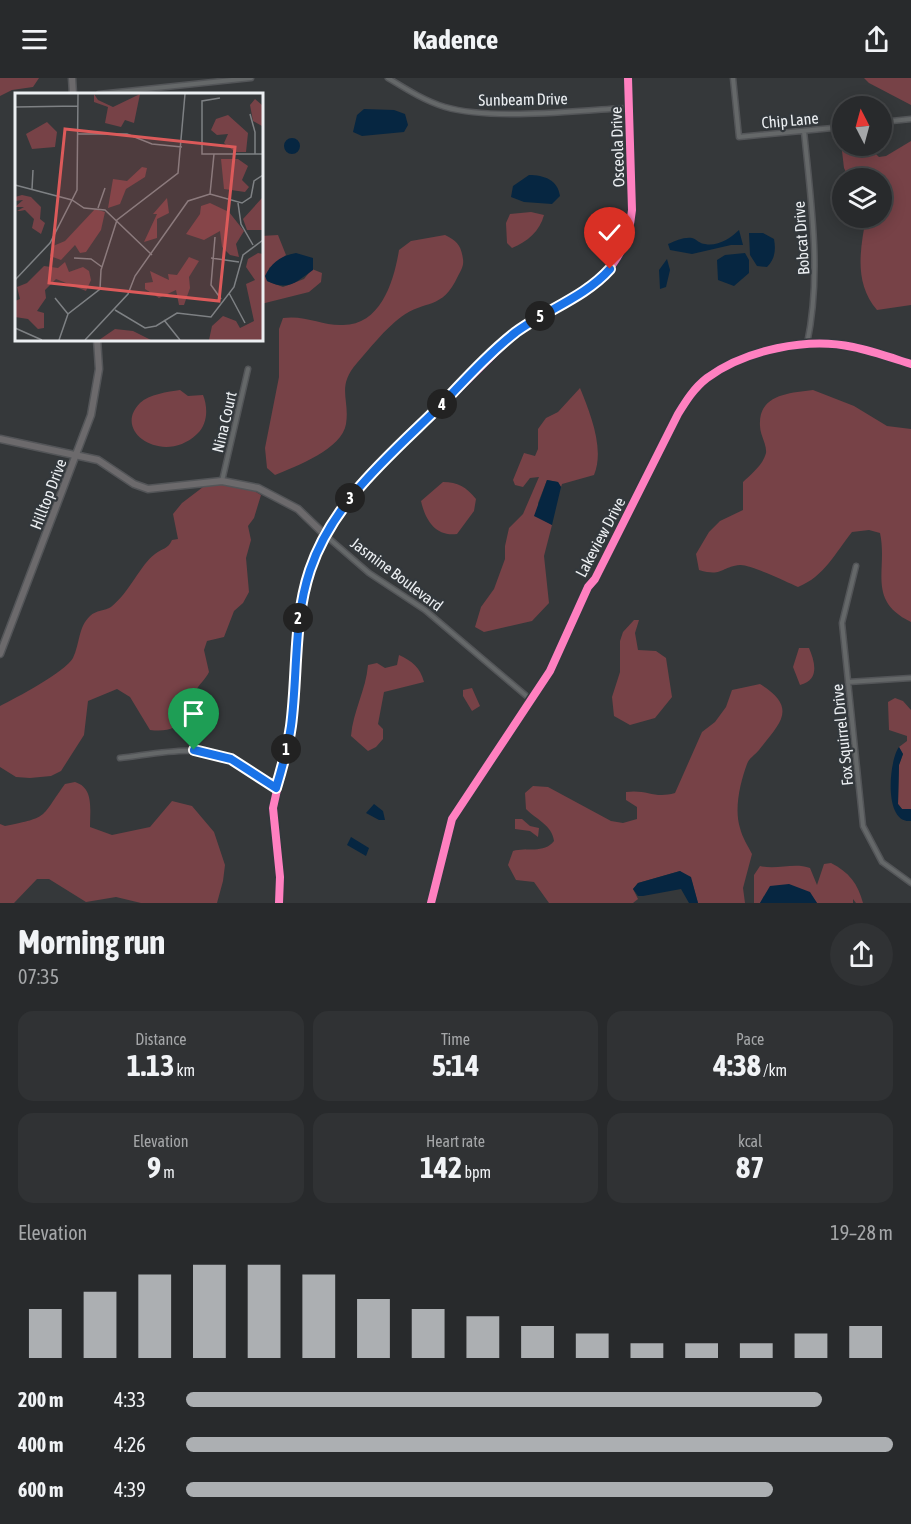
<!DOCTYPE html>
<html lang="en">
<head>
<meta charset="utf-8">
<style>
  body { margin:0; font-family:"Asap Condensed",sans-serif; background:#303234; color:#f1f3f6; height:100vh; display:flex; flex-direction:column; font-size:22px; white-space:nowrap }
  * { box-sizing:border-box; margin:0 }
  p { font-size:20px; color:#a5a7a9 }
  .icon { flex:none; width:33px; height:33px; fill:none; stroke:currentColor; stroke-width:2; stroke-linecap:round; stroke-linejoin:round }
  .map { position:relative; height:825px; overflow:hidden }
  .sheet { display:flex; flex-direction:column; background:#282a2c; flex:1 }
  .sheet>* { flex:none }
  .needle { width:39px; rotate:354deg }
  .fabs { position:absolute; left:832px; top:18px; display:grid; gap:12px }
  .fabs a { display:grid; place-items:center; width:60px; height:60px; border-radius:50%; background:#282a2c; box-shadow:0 3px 15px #0003,0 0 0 2px #444648; font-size:30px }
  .pin { position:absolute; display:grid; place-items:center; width:51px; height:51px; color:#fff; margin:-62px -26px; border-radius:50% 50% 50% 0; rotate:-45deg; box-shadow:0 0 6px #0007 }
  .pin .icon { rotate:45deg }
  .km { position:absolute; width:30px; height:30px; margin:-15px; border-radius:50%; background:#222; color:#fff; font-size:16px; line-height:30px; text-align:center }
  .round { display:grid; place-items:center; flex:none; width:63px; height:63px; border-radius:32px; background:#303234 }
  .head { display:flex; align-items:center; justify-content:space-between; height:102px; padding:0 18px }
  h1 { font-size:33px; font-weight:700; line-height:45px }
  .stats { display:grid; grid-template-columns:repeat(3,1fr); gap:9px; height:102px; padding:6px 18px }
  .stats div { display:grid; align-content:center; border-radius:15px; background:#303234; text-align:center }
  .stats b { font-size:30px; font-weight:700 }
  .stats small { font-size:16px; font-weight:400 }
  .stats p { font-size:16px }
  .chart { height:168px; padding:12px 18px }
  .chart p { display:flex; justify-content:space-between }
  .chart svg { width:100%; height:108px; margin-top:6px; stroke:#acafb2; stroke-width:6 }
  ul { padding:0 18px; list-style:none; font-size:20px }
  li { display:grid; grid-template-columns:96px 72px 1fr; align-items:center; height:45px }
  li i { height:15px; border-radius:8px; background:#acafb2 }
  header { display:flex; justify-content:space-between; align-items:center; height:78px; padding:0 18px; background:#282a2c; font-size:27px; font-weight:700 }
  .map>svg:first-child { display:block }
  .green { fill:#774247 }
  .water { fill:#062641 }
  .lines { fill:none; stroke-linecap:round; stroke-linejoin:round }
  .street-casing { stroke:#535558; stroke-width:7 }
  .secondary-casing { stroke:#535558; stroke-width:9 }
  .street { stroke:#656869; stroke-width:4 }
  .secondary { stroke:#6c6a6c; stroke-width:6 }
  .cycleway-casing { stroke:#33383c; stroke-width:11 }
  .cycleway { stroke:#ff80c0; stroke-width:8 }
  .route-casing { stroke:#fff; stroke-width:12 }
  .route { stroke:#1a73e8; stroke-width:8 }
  .labels { text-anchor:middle; stroke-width:4.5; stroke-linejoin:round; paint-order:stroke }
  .street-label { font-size:16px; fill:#eceff2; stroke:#33383c }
  .inset-road { fill:none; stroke:#7e8184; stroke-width:1.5 }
  .view { fill:#dc5a5a; fill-opacity:0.15; stroke:#dc5a5a; stroke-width:3 }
  .inset-edge { fill:none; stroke:#eceff2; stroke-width:3 }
</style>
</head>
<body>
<header><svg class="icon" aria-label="menu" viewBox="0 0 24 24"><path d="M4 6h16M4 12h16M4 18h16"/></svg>Kadence<svg class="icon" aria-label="share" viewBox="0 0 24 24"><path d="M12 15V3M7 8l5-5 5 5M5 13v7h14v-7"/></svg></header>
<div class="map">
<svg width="911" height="825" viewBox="0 0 911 825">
  <rect width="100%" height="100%" fill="#35383a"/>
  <path class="green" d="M0,0h39l-6,9 -21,3 -12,6z
    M864,0h47v27l-42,-22z
    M911,63v164l-34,5c-23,-27 -17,-60 -11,-92h16v-40h-33l-5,-10 -2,-17c16,-6 25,-7 37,6l7,-1z
    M531,134l13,3c-4,16 -17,27 -32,33l-5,-5 -1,-20 4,-9z
    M278,157l8,20 -17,13 -2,13 16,6 21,-8 8,-10 10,4 -1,9 -12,10 -48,12v-68z
    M445,157c12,6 16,10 18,24 1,7 -2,11 -5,17 -16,35 -33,23 -57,41 -16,12 -31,31 -44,46 -21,24 -7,36 -11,61 -4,25 -49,42 -71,51l-8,-7 -2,-20 14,-71v-48l4,-11c23,-3 40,8 60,7 38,0 51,-44 56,-75l12,-9z
    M580,310c10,25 25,61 14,87l-32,9 -1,3 -3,-5 -11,-2 -9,23 2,15 12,7 -8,31 5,47 -17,18 -48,11 -9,-5 6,-20 13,-18 11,-30v-13l4,-18 14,-14 16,-37 -9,1 -7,9 -8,-2 -2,-5 11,-27 11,3 3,-7v-20l8,-11 12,-6z
    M180,312l8,6 15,-1c5,12 5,29 -6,39 -33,32 -86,-2 -57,-31 9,-9 28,-11 40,-13z
    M813,312l41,16 33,20 24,3v193c-45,-22 -23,-52 -31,-89l-11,-3 -17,2c-17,21 -27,44 -54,55 -11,-5 -49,-23 -58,-22 -20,2 -17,12 -41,5l-3,-16 13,-22 11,-11 23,-11v-28c8,-8 20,-17 23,-29 1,-9 -6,-18 -6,-27 -2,-31 28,-33 53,-36z
    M443,404c15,0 23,5 33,17l-2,12 -17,23c-22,3 -32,-15 -36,-33z
    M222,405l29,6 10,6 -7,23 -6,8 3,14 -5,18 3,34 -6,11 -9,8 -10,26 -17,4 -3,9 5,22c-3,7 -11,13 -13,19 -9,25 -13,43 -46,39l-20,-33 -13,-8 -29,12 -4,34 -23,36 -10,5 -21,2 -14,-1 -16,-10v-61c16,-8 65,-34 73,-48 7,-14 5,-31 17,-42 6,-6 15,-5 21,-9 19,-15 29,-42 44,-53 8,-6 13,-5 17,-14l6,-1 -5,-25 9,-11 25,-19z
    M634,542h5l-4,13 3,17 18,1 10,7 6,39 -17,21 -25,7 -16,-9 -2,-19 8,-25v-31l3,-9z
    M799,570h10c6,14 11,32 -9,37l-7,-18z
    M399,577c13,6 21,12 25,27l-40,10 -6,32 5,5v10l-7,8 -8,4 -17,-15c2,-25 15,-46 17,-71l9,-2 8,5 12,-3z
    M760,606c38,24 21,38 -1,66 -4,5 -10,8 -12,14 -7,19 -13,45 -7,64 2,9 8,18 12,26l-9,34 2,15h-47l-6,-21 -12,-11 -42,12 -5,6 5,10 -5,4h-84l-15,-21 -18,-2 -8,-15 5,-14c13,-4 31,3 41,-10 -2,-16 -17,-21 -28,-32l-1,-16 8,-7 15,1 63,34 12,2 14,-4v-12l-11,-7v-8c21,-3 28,7 49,1l27,-61 13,-10 11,-15 6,-17z
    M472,610l8,18 -8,5 -9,-15v-6z
    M895,620l8,3 8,9v99h-9l-4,-5 1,-39 4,-11 -4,-7 8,-6v-5l-18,-6 -1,-28z
    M75,704c19,6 15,27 15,45l22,8 38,-8 22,-26 20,5 22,26 11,33 -2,16 -6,22h-76l-25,-6 -30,5 -37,-23h-12l-23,24h-14v-79l5,2c45,-9 35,-8 60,-42z
    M515,741h7l8,7 9,2 -1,9 -8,-6 -15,-2z
    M831,785c18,9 27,21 32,40h-7l-3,-4v4h-36l-8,-11 -45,4 -4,7h-6v-28l6,-9c18,4 34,-4 50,2l7,17 7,-21z"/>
  <path class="water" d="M364,31l30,1 11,4 3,11 -4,7 -42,4 -9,-4 4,-17z
    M284 68a8 8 0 1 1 16 0a8 8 0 1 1-16 0Z
    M529,97c15,0 29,5 31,21l-8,8 -28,-2 -13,-5 2,-11z
    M739,152l4,15h-12l-39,9 -22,-4 -2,-6c8,-3 15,-7 24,-6 4,1 8,6 13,6 12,3 26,-6 34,-14z
    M749,155h14l11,6c2,11 1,20 -7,28l-10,-1 -7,-11z
    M296,175l17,5v12c-16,11 -24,22 -46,11l-2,-5c7,-14 16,-20 31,-23z
    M745,175l4,7v13l-15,13 -16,-6 -1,-20 8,-5z
    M667,181l3,11 -4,17 -6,2 -1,-19z
    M547,402l11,2 3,5 -9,38 -18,-9z
    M899,669l4,7 -4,11 -1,39 4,5h9v12c-28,3 -22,-61 -12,-74z
    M374,726l9,7 2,9h-6l-13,-7z
    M351,759l18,11 -3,8 -19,-11z
    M680,793l11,6 7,26h-9l-8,-14 -38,7h-5l-5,-7 5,-6z
    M789,806l21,8 7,11h-57l10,-17z"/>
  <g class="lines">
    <defs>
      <path id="street" d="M388,0c18,11 37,23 57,29 48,14 132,3 183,1
        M733,0l6,59 104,-10
        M99,16l152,-16
        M882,44l29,-3
        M804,53c7,72 18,142 3,213
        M222,403l26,-112
        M325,457l44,38 56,37 105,89
        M856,488l-14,57 21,203 19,36 29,21
        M848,604l63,-4
        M120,680c36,-4 79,-15 112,2 15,7 29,19 44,28
        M431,825l21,-84 98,-148 38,-84 7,-8 83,-165c8,-13 16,-26 29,-36 38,-28 100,-41 146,-31 20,4 39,11 58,17"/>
      <path id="secondary" d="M72,0l1,16
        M0,361l98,21 36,24 14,5 74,-8 36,7 40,21 27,26
        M0,576l91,-239 8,-46 -2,-30
        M279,825l1,-26 -7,-69 18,-81 6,-105 14,-55 14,-32 33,-47 156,-154c54,-39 111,-48 118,-124l-4,-132"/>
    </defs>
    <use href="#street" class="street-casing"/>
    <use href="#secondary" class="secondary-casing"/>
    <use href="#street" class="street"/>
    <use href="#secondary" class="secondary"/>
    <defs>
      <path id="cycleway" d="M279,825l1,-26 -7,-69 18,-81 6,-105 14,-55 14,-32 33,-47 156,-154c54,-39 111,-48 118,-124l-4,-132
        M431,825l21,-84 98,-148 38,-84 7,-8 83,-165c8,-13 16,-26 29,-36 38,-28 100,-41 146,-31 20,4 39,11 58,17"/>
    </defs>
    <use href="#cycleway" class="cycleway-casing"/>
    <use href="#cycleway" class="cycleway"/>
  </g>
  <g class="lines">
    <defs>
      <path id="route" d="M194,672l37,9 45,29c6,-20 12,-41 15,-62 7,-53 2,-105 19,-156 23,-68 79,-114 128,-162 25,-26 50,-54 78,-76 30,-22 69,-35 94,-63"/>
    </defs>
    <use href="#route" class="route-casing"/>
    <use href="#route" class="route"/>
  </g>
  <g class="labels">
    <g class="street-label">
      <text transform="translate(523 21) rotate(-1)" y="6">Sunbeam Drive</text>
      <text transform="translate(790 42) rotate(-5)" y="6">Chip Lane</text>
      <text transform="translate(617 69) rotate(-92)" y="6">Osceola Drive</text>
      <text transform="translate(801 160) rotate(-94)" y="6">Bobcat Drive</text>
      <text transform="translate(224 344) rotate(-77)" y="6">Nina Court</text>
      <text transform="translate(48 416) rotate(-69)" y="6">Hilltop Drive</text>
      <text transform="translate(600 459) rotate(-62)" y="6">Lakeview Drive</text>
      <text transform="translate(397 496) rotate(37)" y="6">Jasmine Boulevard</text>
      <text transform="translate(842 657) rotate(-96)" y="6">Fox Squirrel Drive</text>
    </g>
  </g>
  <g transform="translate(15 15)">
    <rect width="248" height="248" fill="#35383a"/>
    <path d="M79,1l4,6 15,7 27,-13 -6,29 -9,-3 -4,7 -16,-4 3,-16 -14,-5zM240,6l7,6v21l-9,-5 -3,-16zM213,22l20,18 -2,19h-11l-11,-9 4,-9 -11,1 -6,-5 5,-11zM32,29l10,10 -2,15 -23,2 -6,-15zM206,66h17l10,7 -6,14 7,7 -4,5 -21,-3zM127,74l5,1 -2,9 -19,12 -6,15 -12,4 5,-29 14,2zM7,102l9,2 10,10 -1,12 5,4 -4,11 -9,-6 2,-9 -9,-9 -5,1h-3l7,-4h-9l8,-7 -8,1v-4zM152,105l2,15 -12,6v19l-13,4 13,-28h-4zM247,105v32h-15l-4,-11zM195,110l19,9 15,19 -8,13 3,13 -9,-2 -8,-8 -2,-16 -16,9 -18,-6 14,-20 1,-8zM80,116l10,3 -4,18 -15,22 -6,1 -5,-8 -14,15 -11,-4 3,-10 12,-5zM243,160l5,1 -1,86h-53l3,-14 11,-10 13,5 4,7 14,-7 -8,-37 9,-4 -9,-13 2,-8zM174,164l10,4 -10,16 1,11 -6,17h-5l-3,-15 -17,8 -14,-9v-6l8,-1 -3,-11 19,9 -1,-6 9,1zM50,169l4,10 14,-5 6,4 2,9 -5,11 -30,-12 -11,11 1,8 -9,13 7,2v15l-6,1 -10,-10 -13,-2v-16l5,-2 -3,-12 10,-4 17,-17 14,2zM100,236l18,2 18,9h-52z" fill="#774247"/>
    <path class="inset-road" d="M205,5l-18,3v53h61M0,14l63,-1M235,21l5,18v22M63,41h49l25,10 30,3M0,92l57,15 12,8 21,2 47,45M17,96l1,-19M195,101l4,-40M223,110l3,21 12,21M83,115l7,-20M200,144l-4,48 10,14M59,165l17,1 11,8M196,165l28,4M0,187l35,-37 27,-53 1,-96M214,200l16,30M40,205l13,16M100,217l30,18 11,-2 21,-13 34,4 23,-30 9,-32 20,-15M149,227l16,20M0,235l27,12M44,247l9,-26 32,-25 1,-19 16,-50 61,-47 7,-79M70,247l43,-46 7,-18 53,-75 22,-7 32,9 9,-6 3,-16 9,-6"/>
    <path class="view" d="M50,36l170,18 -16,154 -170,-18z"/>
    <rect width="248" height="248" class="inset-edge"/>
  </g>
</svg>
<div class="fabs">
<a><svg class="needle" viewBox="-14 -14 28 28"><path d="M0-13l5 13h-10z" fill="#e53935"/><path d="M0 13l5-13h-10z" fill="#a5a7a9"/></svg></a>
<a><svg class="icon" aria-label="layers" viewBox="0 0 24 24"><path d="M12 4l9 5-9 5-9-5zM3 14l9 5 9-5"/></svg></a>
</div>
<div class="pin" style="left:194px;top:672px;background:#1e9e55"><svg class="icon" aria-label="arrive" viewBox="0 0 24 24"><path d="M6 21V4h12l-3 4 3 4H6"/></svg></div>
<div class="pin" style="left:610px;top:191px;background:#d93025"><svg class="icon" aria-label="check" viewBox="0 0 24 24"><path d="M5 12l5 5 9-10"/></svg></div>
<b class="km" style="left:286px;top:671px">1</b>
<b class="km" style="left:298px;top:540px">2</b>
<b class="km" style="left:350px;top:420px">3</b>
<b class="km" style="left:442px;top:326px">4</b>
<b class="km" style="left:540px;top:238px">5</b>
</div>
<section class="sheet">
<div class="head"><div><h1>Morning run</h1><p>07:35</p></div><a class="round"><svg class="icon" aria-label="share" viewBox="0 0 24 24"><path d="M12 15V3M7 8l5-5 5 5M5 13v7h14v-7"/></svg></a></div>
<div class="stats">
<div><p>Distance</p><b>1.13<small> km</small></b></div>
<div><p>Time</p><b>5:14</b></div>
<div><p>Pace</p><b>4:38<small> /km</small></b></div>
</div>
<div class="stats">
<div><p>Elevation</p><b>9<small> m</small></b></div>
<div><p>Heart rate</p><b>142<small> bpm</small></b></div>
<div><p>kcal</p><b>87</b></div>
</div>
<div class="chart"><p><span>Elevation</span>19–28 m</p>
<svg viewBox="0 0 160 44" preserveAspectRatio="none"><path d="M5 44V24M15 44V17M25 44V10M35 44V6M45 44V6M55 44V10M65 44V20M75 44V24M85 44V27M95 44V31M105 44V34M115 44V38M125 44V38M135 44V38M145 44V34M155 44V31"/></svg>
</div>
<ul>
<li><b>200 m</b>4:33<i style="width:90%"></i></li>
<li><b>400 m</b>4:26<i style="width:100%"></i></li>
<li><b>600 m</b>4:39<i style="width:83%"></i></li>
</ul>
</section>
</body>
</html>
